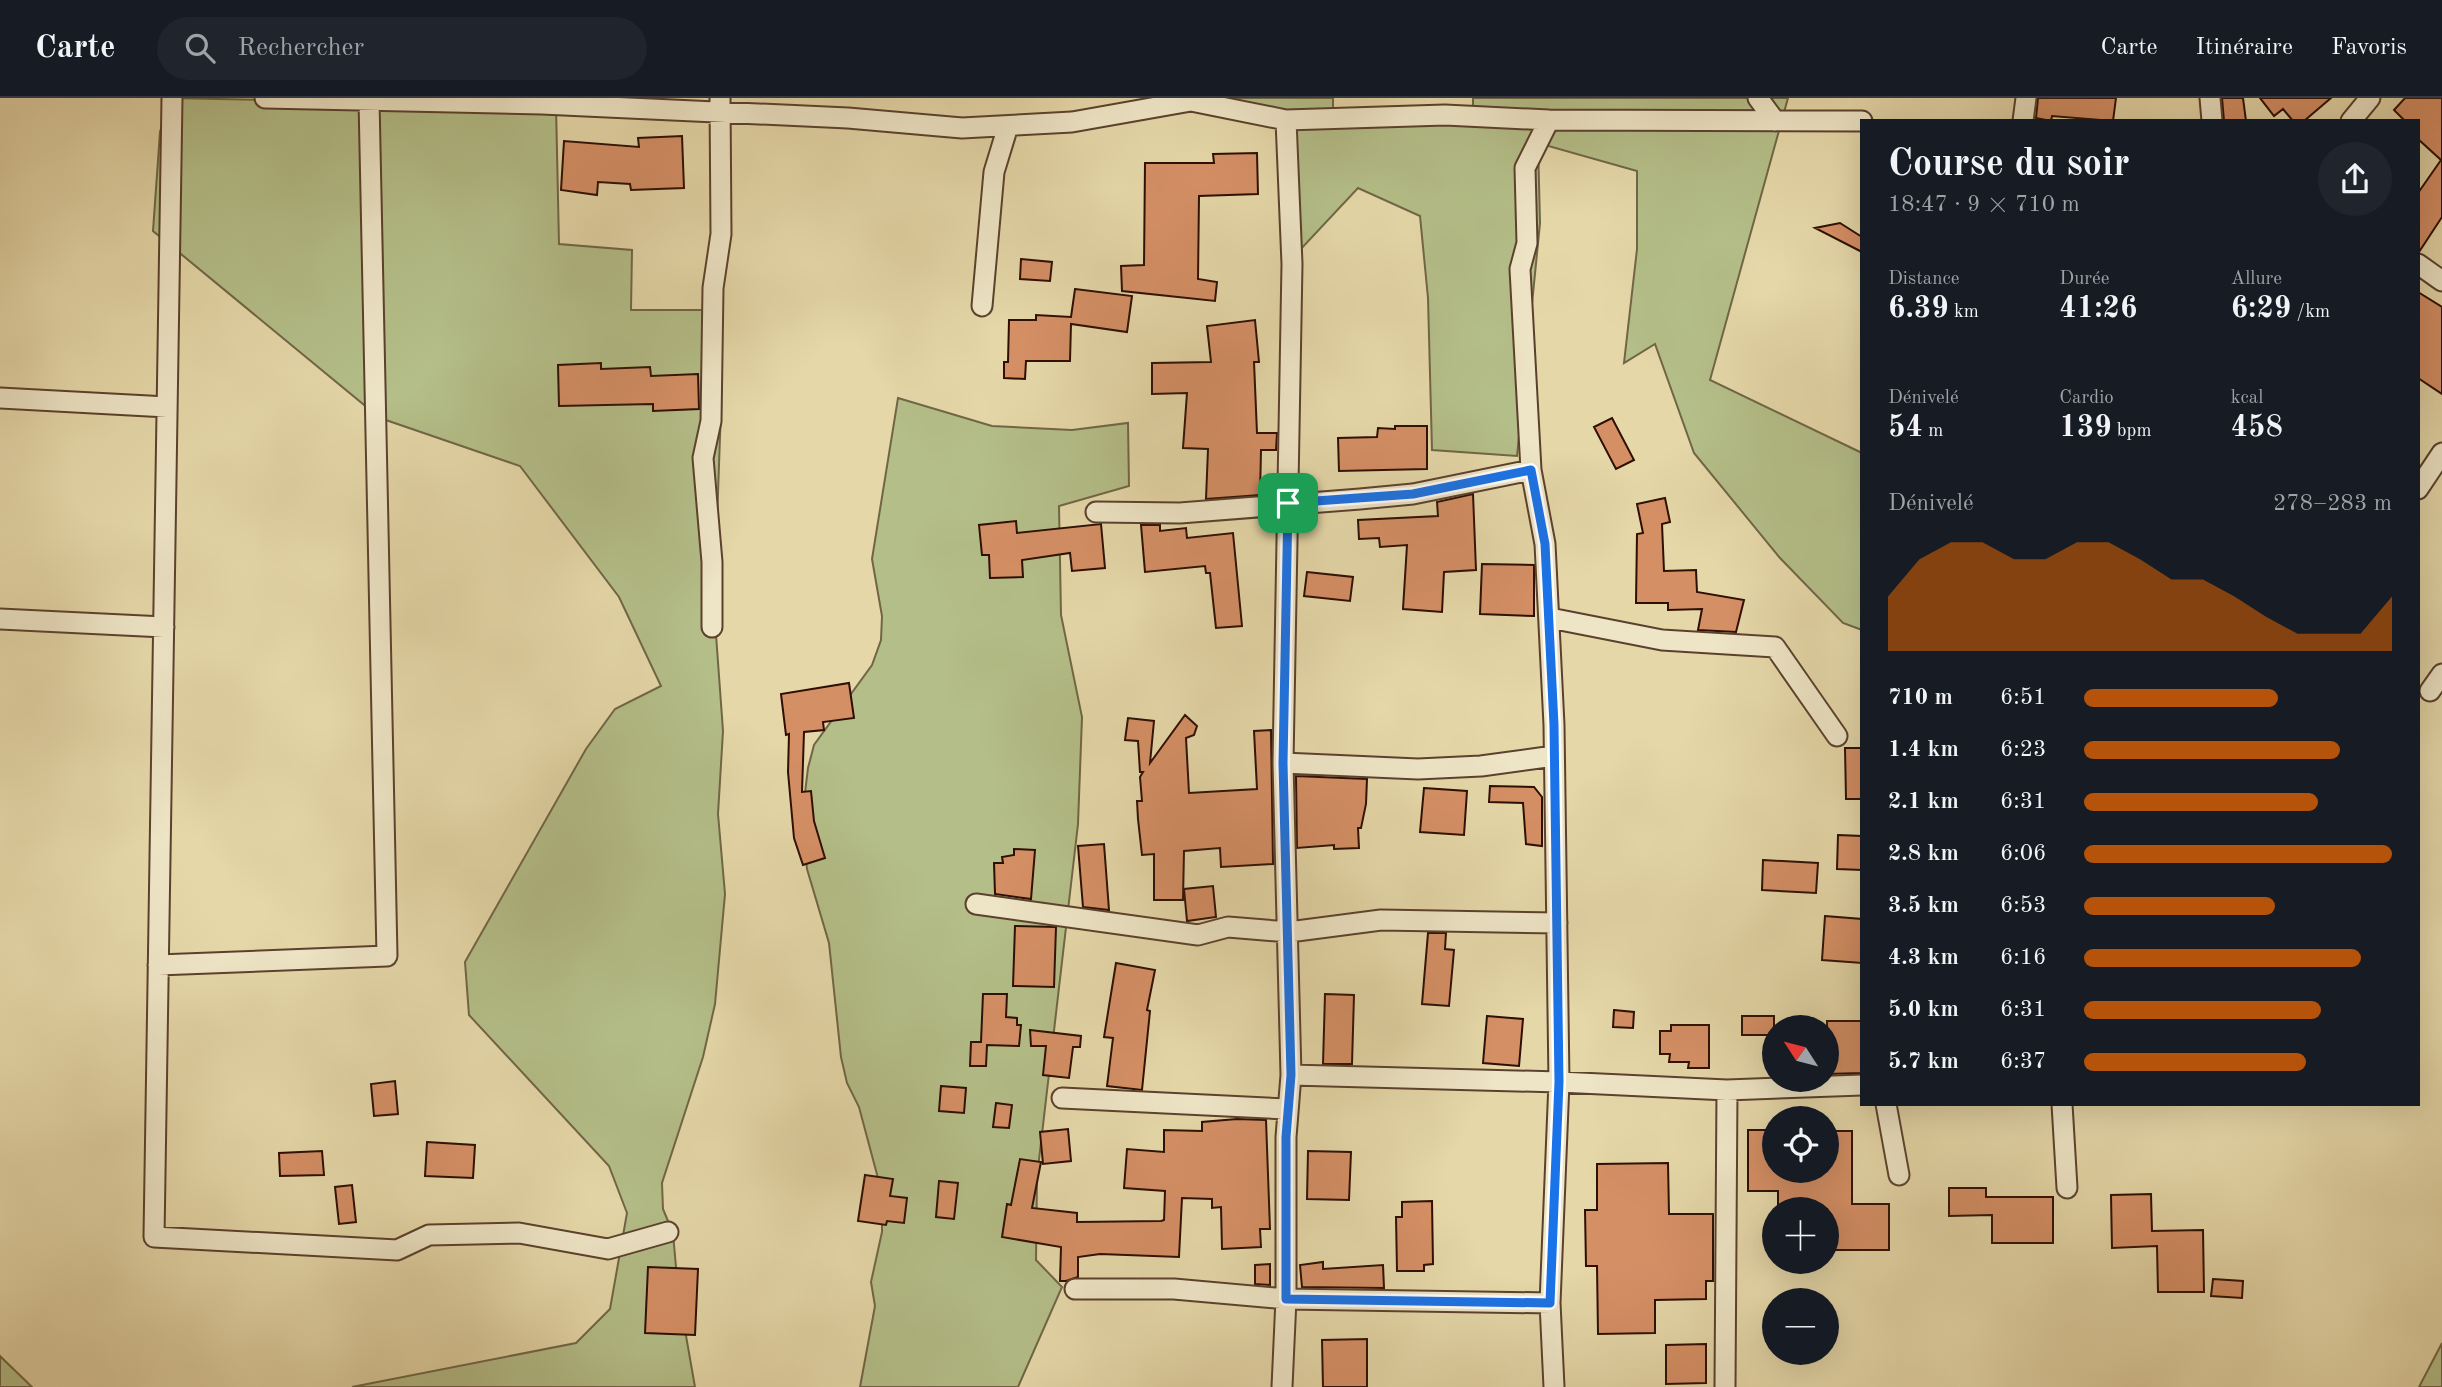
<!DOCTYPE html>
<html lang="fr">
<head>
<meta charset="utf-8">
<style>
  body { margin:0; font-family:"Old Standard TT",serif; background:#20242c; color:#f1f3f6; height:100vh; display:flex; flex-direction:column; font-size:26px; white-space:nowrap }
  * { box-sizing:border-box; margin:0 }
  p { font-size:23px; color:#9ea1a6 }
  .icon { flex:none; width:38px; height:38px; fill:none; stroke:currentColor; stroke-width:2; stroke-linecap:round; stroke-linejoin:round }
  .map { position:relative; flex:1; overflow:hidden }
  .drawer { position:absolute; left:1860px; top:21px; width:560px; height:987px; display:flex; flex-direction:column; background:#171b24; border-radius:0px; box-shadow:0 7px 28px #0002 }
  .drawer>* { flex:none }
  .needle { width:46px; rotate:306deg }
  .fabs { position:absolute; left:1762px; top:917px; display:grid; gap:14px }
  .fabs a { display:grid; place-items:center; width:77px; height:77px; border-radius:50%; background:#171b24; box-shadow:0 7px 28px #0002; font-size:35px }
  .pin { position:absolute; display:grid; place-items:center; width:60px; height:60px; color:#fff; margin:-30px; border-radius:14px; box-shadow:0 4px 10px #0006 }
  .round { display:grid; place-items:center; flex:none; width:74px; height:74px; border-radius:37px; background:#20242c }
  .head { display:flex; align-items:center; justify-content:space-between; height:119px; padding:0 28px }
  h1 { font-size:38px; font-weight:800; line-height:52px }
  .stats { display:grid; grid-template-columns:repeat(3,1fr); gap:10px; height:119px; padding:7px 28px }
  .stats div { display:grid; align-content:center }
  .stats b { font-size:30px; font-weight:800 }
  .stats small { font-size:19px; font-weight:400 }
  .stats p { font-size:19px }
  .chart { height:196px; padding:14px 28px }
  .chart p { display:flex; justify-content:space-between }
  .chart svg { width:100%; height:126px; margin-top:7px; fill:#b45309; opacity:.7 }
  ul { padding:0 28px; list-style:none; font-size:23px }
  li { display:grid; grid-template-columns:112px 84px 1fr; align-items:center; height:52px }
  li i { height:18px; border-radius:9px; background:#b45309 }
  header { display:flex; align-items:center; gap:42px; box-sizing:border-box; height:98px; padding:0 35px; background:#171b24; border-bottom:2px solid #363941 }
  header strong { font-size:33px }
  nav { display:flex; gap:38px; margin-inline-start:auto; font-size:24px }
  .search { width:490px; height:63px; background:#20242c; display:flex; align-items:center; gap:18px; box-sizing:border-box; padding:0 24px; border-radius:38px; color:#9ea1a6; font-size:26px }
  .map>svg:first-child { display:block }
  .green { fill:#b4be88; stroke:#706646; stroke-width:2 }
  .building { fill:#d58f65; stroke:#2d0f04; stroke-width:2 }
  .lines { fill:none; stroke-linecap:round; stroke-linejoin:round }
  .street-casing { stroke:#5b412d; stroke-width:23 }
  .street { stroke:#eee5c6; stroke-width:19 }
  .route-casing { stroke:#fff; stroke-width:14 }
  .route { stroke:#1a73e8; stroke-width:9 }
</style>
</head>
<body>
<header>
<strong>Carte</strong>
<div class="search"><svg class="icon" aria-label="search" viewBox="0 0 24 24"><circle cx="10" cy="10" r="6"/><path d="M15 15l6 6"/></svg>Rechercher</div>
<nav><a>Carte</a><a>Itinéraire</a><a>Favoris</a></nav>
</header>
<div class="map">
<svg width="2442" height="1289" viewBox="0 0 2442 1289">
  <rect width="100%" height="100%" fill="#e5d7a8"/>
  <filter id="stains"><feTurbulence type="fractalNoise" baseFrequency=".00286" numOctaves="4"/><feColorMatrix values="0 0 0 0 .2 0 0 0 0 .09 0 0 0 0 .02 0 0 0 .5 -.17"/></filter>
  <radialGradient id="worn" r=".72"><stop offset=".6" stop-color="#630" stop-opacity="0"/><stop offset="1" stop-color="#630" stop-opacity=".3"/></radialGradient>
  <path class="green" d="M170,0l386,8 3,138 73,6 -1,60h88l2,98 -7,199 9,124 -5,83 7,80 -10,110 -12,53 -41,126 1,26 10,24 5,57 17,97h-343l224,-44 34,-34 17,-96 -18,-47 -140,-151 -4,-53 121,-213 29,-40 46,-23 -42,-89 -99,-131 -140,-48 -227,-187 7,-99z
    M1203,0h130v22l140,-3v-19h315l-78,282 152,73v177l-19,-7 -63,-65 -86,-105 -39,-109 -31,19 13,-114v-78l-99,-28 2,80 -23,233 -85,-6 -4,-152 -8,-82 -62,-28 -74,79v-145z
    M898,300l94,28 80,4 56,-7 1,63 -70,20 2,109 21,102 -4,107 -41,353 -1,83 26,27 -44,100h-158l15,-81 -4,-24 11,-50v-24l-3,-26 -20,-75 -12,-24 -6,-26 -12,-114 -22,-74 -5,-51 6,-50 6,-23 58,-80 9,-25 1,-24 -10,-57z
    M2442,1245v44h-23z
    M0,1258l32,31h-32z"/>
  <path class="building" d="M2038,0h78l-3,23 -61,-5 -1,5 -15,-3z
    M2222,0h21l3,23h-22z
    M2260,0h71l-27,23h-11l-10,-12 -9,7z
    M2405,0h37v119l-23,35 -1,-59 23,-33 -23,-21v-18h-13l-11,-11z
    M682,38l2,52 -53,2 -1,-6 -32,-2 -1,13 -36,-5 3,-49 75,6 -1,-9z
    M1257,55l1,41 -59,2 -1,83 19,3 -2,19 -93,-10 -1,-25 23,-1 1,-102h69l-1,-9z
    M1840,125l22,14v15l-47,-24z
    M1021,161l31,3 -2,19 -30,-2z
    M1075,191l57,7 -5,36 -56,-8 -1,37h-44l-1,18 -21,-1v-16h4l1,-42h27v-5l35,2z
    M2418,194l24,15v87l-24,-16z
    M1255,222l4,42h-5l3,71h20l-1,17h-15l-1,45 -54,4 2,-50 -25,-1 4,-55 -35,1v-31l59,-1 -4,-36z
    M601,265v6l49,-2 1,9 47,-2 1,35 -46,2v-7l-94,2 -1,-41z
    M1612,320l22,42 -18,9 -22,-42z
    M1395,328h32v43l-88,2 -1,-33 39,-1 1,-9 17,1z
    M1473,396l3,76 -32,2 -2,40 -39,-3 4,-64 -27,2 -1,-9 -20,1 -1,-19 80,-4 -1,-14z
    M1665,400l5,24 -8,2 2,47 32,-1 1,22 47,8 -8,32 -38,-2 4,-21 -34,1v-7h-32l1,-69 6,-1 -6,-29z
    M1016,423l1,12 84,-9 4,44 -33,3 -2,-18 -48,7 1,17 -33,1 -1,-23h-7l-3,-30z
    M1141,427h19v6l26,-3 1,10 46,-5 9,93 -26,2 -6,-55h-4l-1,-7 -60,6z
    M1482,466l52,1v51l-54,-2z
    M1307,474l46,5 -3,24 -46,-5z
    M849,585l5,35 -31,4 1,8 -20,2 -2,60 9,-1 3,30 11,37 -22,7 -9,-27 -6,-66 1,-38 -3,1 -5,-41z
    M1185,617l12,11 -3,9 -8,3 3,55 68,-4 -3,-58 17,-1 2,134 -52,3 -1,-19 -36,3 -1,49h-29v-46l-12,1 -4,-36 -1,-18h5l-2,-24 3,-5h-3l-2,-31 -13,-1 3,-22 26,3 -4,42z
    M1845,650h17v51h-16z
    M1296,678l71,3 -1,25 -5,24h-3l1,20 -25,1v-4l-37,3z
    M1490,688l44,1 8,10v49l-16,-2 -3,-41 -34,-1z
    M1424,690l43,3 -3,44 -44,-3z
    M1838,737l24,1v34l-25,-1z
    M1104,746l5,66 -26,-3 -5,-61z
    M1014,751l21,1 -4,49 -36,-5 -1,-31h9l-1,-6 12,-2z
    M1763,762l55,3 -2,30 -54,-3z
    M1213,788l3,31 -29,4 -3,-32z
    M1825,818l37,3v44l-40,-3z
    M1015,828l41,1 -2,60 -41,-1z
    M1428,835h18l-1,16 9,1 -5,56 -27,-2z
    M1116,865l39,7 -8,40 3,1 -8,79 -35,-4 6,-48 -9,-1z
    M983,896h24l-1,23 11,1v7h4l-2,21 -32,-1 -1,21h-16l1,-24h10z
    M1325,896l29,1 -2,69h-29z
    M1614,912l20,2 -1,16 -20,-1z
    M1487,918l36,3 -4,47 -36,-3z
    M1742,918h32v19h-32z
    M1827,923h35v52l-35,1z
    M1671,927h38v43h-21l1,-6h-20l1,-8h-10v-23h11z
    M1030,932l51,6 -1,11h-7l-4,31 -26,-3 3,-29h-15z
    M395,983l3,33 -24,2 -3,-32z
    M941,988l25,2 -2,25 -25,-2z
    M996,1005l16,2 -3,23 -16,-1z
    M1237,1021l29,1 4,109h-10l1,18 -39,2 -1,-42 -9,1v-9l-30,-1 -3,59 -79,-3 -22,3v20l-12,4h-6l1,-34 -59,-10 5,-33 4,1 9,-46 21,3 -9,46 45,5v9l84,-1 3,-1 1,-29 -41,-3 3,-39 37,3v-22l38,1v-9z
    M1068,1031l3,32 -28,3 -3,-32z
    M1748,1032h26v41h53v-40h25v73h37v46h-62v-41h-49v-18h-30z
    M427,1044l48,3 -2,33 -48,-2z
    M322,1053l2,24 -44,1 -1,-23z
    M1308,1053l43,1 -2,48 -42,-1z
    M1668,1065l1,51h44v67h-7v18l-51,1v33l-57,1 -1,-68h-11l-1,-56h12v-46z
    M865,1077l28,4 -3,17 17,2 -3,25 -17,-2 -1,4 -28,-4z
    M939,1083l19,2 -4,36 -18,-2z
    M352,1087l4,37 -17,2 -4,-37z
    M1949,1090h37v9h67v46h-61v-28l-43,1z
    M2151,1096l1,37 51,-1 1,62h-46l-1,-46 -45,2 -1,-53z
    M1432,1103l1,63 -9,1v6h-27l-1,-54h6v-15z
    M1323,1164v7l60,-4 1,23 -82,-1 -2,-22z
    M1270,1166v21l-15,-1v-19z
    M648,1169l50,2 -3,66 -50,-2z
    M2213,1181l30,2 -1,17 -31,-2z
    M1367,1241v48h-44l-1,-47z
    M1706,1246v39l-40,1v-39z"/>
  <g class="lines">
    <defs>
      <path id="street" d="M172,0l-18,1139 243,13 32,-15 90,-2 89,16 60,-17
        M265,0l277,6 306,14 114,10 110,-6 119,-21 95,19 159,-5 104,5 313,1
        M1758,0l17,23
        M2210,0l2,23
        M1549,22l-24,48 2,75 -7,26 11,201 14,74 9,181 5,357 -9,221 4,84
        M2023,23l3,-23
        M2351,23l19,-23
        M2418,166l24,17
        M982,208l12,-134 14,-46
        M0,300l167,9
        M2418,391l24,-36
        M1096,414l84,1 180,-14 53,-5 118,-24
        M1550,520l112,22 113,7 62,89
        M0,521l164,8
        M712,529v-65l-9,-104 8,-37 2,-133 8,-54 -1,-136
        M2430,593l12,-17
        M1283,665l135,6 63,-3 73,-10
        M976,806l222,31 30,-8 61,5 92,-12 176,3
        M158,867l229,-9 -18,-856
        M1291,977l268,7 168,8 135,-5
        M1062,1000l225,11
        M1886,1006l13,71
        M2062,1006l5,84
        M1075,1191h99l112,10v-162l5,-62 -8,-312 9,-499 -6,-144
        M1282,1289l4,-88 264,4
        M1725,1289l2,-297"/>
    </defs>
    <use href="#street" class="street-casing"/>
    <use href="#street" class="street"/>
  </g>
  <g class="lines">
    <defs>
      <path id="route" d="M1531,372l14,74 9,181 5,357 -9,221 -264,-4v-162l5,-62 -8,-312 5,-260 125,-9z"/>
    </defs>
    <use href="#route" class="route-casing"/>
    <use href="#route" class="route"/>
  </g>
  <rect width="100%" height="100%" filter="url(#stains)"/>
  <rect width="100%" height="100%" fill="url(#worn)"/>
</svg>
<div class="fabs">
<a><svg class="needle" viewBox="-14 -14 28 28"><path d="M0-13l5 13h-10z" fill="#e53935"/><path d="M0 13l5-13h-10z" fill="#9ea1a6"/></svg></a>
<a><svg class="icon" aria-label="locate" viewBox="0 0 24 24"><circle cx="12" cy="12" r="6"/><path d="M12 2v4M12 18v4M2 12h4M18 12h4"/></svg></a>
<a>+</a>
<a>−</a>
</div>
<div class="pin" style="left:1288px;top:405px;background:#1e9e55"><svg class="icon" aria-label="arrive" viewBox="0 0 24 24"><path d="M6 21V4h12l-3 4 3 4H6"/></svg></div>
<section class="drawer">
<div class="head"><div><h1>Course du soir</h1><p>18:47 · 9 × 710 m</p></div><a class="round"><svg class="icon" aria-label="share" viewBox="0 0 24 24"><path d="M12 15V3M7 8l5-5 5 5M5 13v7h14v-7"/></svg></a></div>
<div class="stats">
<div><p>Distance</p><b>6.39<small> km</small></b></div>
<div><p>Durée</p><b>41:26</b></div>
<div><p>Allure</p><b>6:29<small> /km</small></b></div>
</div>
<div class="stats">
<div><p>Dénivelé</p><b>54<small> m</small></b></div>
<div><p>Cardio</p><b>139<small> bpm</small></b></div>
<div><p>kcal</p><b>458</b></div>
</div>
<div class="chart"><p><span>Dénivelé</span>278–283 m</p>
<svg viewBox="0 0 160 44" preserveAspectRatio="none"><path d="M0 44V25L10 12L20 6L30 6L40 12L50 12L60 6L70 6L80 12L90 19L100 19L110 25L120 32L130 38L140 38L150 38L160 25V44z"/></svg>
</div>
<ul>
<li><b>710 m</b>6:51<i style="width:63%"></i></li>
<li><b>1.4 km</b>6:23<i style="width:83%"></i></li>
<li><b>2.1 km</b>6:31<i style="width:76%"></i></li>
<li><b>2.8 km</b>6:06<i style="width:100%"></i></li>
<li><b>3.5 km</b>6:53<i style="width:62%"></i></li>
<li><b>4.3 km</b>6:16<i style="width:90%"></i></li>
<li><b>5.0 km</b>6:31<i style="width:77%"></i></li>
<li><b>5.7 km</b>6:37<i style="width:72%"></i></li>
</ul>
</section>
</div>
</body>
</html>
